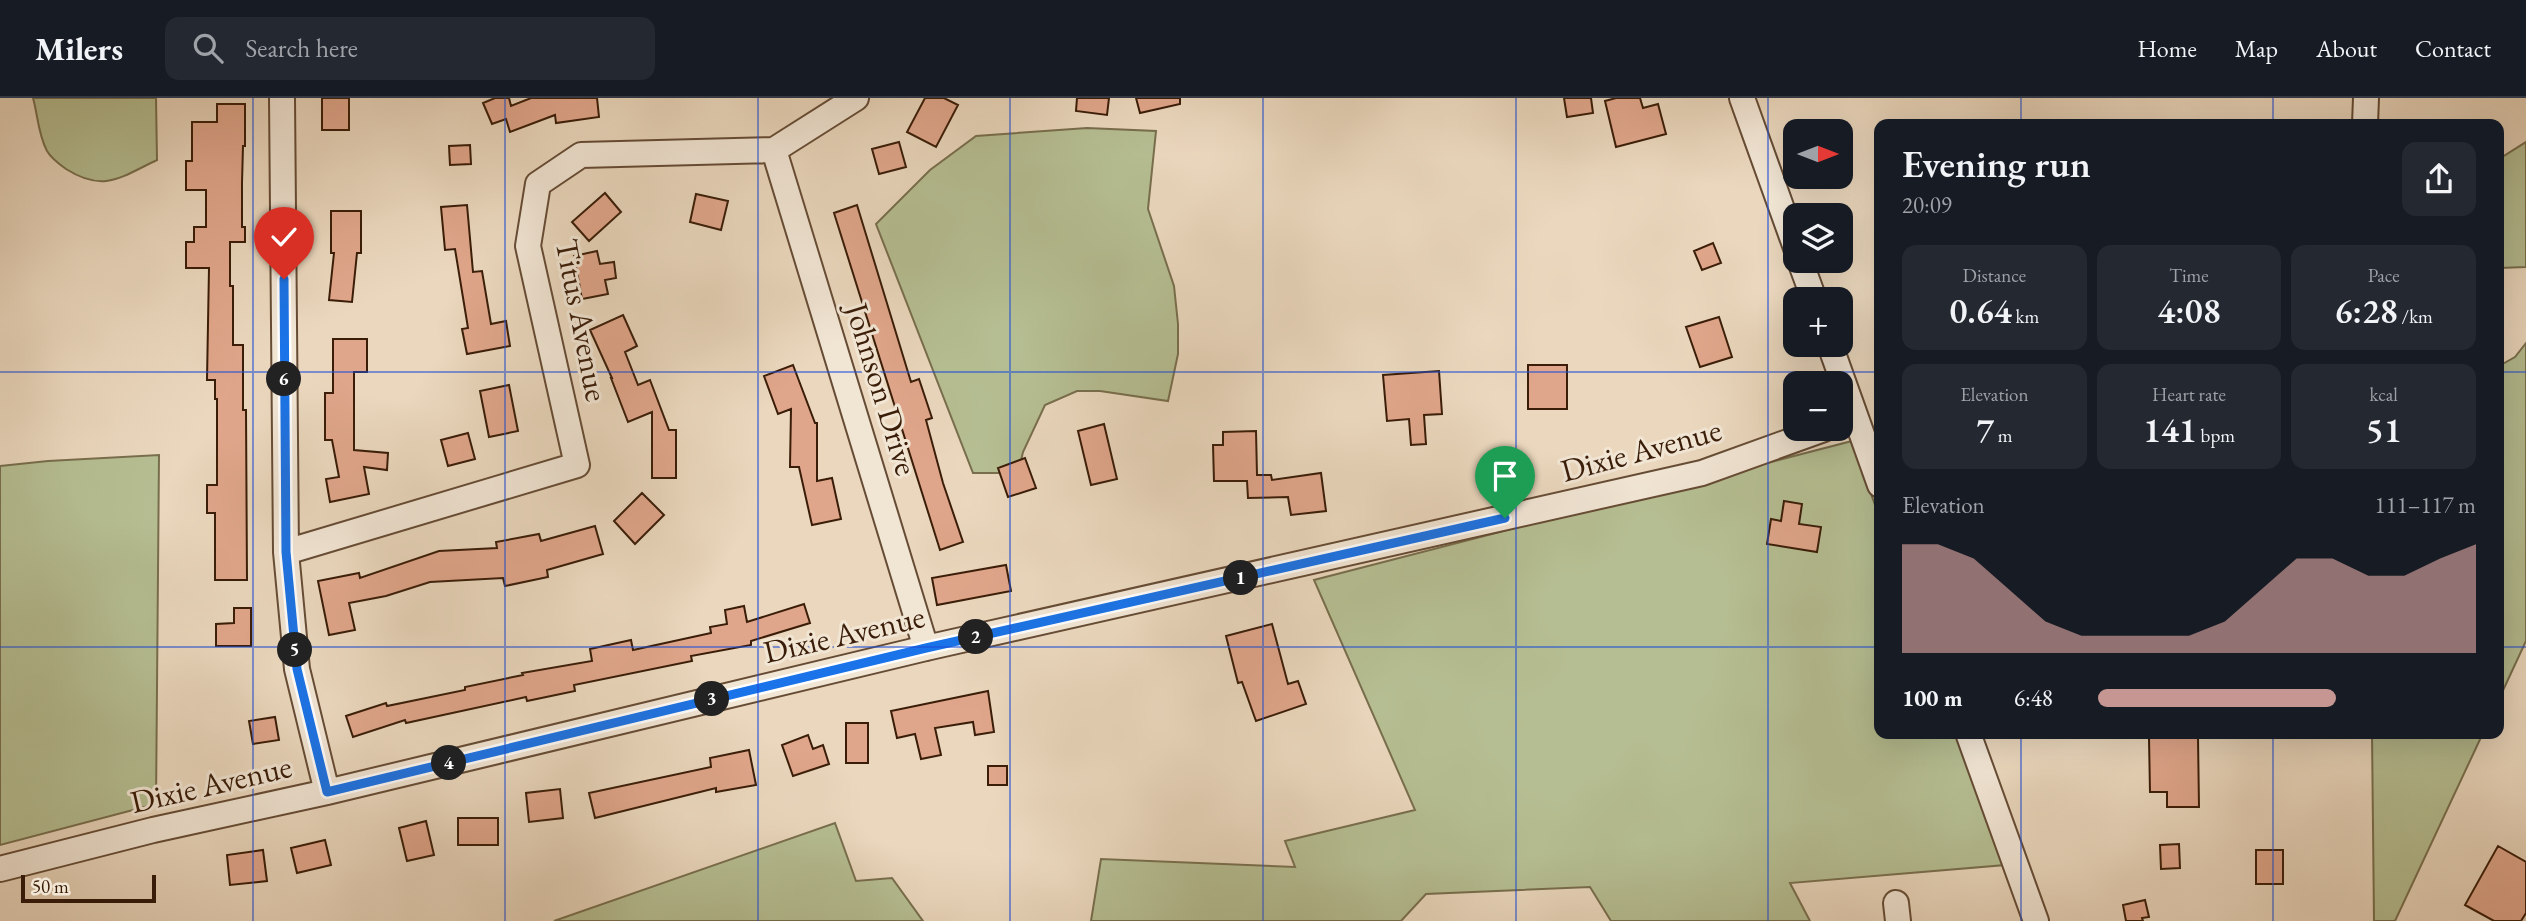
<!DOCTYPE html>
<html lang="en">
<head>
<meta charset="utf-8">
<style>
  body { margin:0; font-family:"EB Garamond",serif; background:#242831; color:#f1f3f6; height:100vh; display:flex; flex-direction:column; font-size:26px; white-space:nowrap }
  * { box-sizing:border-box; margin:0 }
  p { font-size:23px; color:#9ea1a6 }
  .icon { flex:none; width:38px; height:38px; fill:none; stroke:currentColor; stroke-width:2; stroke-linecap:round; stroke-linejoin:round }
  .map { position:relative; flex:1; overflow:hidden }
  .panel { position:absolute; left:1874px; top:21px; width:630px; height:620px; display:flex; flex-direction:column; background:#171b24; border-radius:14px; box-shadow:0 7px 28px #0002 }
  .panel>* { flex:none }
  .needle { width:46px; rotate:90deg }
  .buttons { position:absolute; left:1783px; top:21px; display:grid; gap:14px }
  .buttons a { display:grid; place-items:center; width:70px; height:70px; border-radius:14px; background:#171b24; box-shadow:0 7px 28px #0002; font-size:35px }
  .scale { position:absolute; left:21px; bottom:18px; width:135px; box-sizing:border-box; padding-left:7px; border:4px solid #3a1d08; border-top:0; font-size:19px; line-height:24px; white-space:nowrap; color:#3a1d08; -webkit-text-stroke:5px #f1e5d4; paint-order:stroke }
  .pin { position:absolute; display:grid; place-items:center; width:60px; height:60px; color:#fff; margin:-72px -30px; border-radius:50% 50% 50% 0; rotate:-45deg; box-shadow:0 0 7px #0007 }
  .pin .icon { rotate:45deg }
  .km { position:absolute; width:35px; height:35px; margin:-18px; border-radius:50%; background:#222; color:#fff; font-size:19px; line-height:35px; text-align:center }
  .round { display:grid; place-items:center; flex:none; width:74px; height:74px; border-radius:14px; background:#242831 }
  .summary { display:flex; align-items:center; justify-content:space-between; height:119px; padding:0 28px }
  h1 { font-size:38px; font-weight:600; line-height:52px }
  .metrics { display:grid; grid-template-columns:repeat(3,1fr); gap:10px; height:119px; padding:7px 28px }
  .metrics div { display:grid; align-content:center; border-radius:14px; background:#242831; text-align:center }
  .metrics b { font-size:35px; font-weight:600 }
  .metrics small { font-size:19px; font-weight:400 }
  .metrics p { font-size:19px }
  .chart { height:196px; padding:14px 28px }
  .chart p { display:flex; justify-content:space-between }
  .chart svg { width:100%; height:126px; margin-top:7px; fill:#c59692; opacity:.7 }
  ul { padding:0 28px; list-style:none; font-size:23px }
  li { display:grid; grid-template-columns:112px 84px 1fr; align-items:center; height:52px }
  li i { height:18px; border-radius:9px; background:#c59692 }
  header { display:flex; align-items:center; gap:42px; box-sizing:border-box; height:98px; padding:0 35px; background:#171b24; border-bottom:2px solid #363941 }
  header strong { font-size:33px }
  nav { display:flex; gap:38px; margin-inline-start:auto; font-size:24px }
  .search { width:490px; height:63px; background:#242831; display:flex; align-items:center; gap:18px; box-sizing:border-box; padding:0 24px; border-radius:14px; color:#9ea1a6; font-size:26px }
  .map>svg:first-child { display:block }
  .green { fill:#b5be92; stroke:#786e4d; stroke-width:2 }
  .building { fill:#e0a68b; stroke:#3a1d08; stroke-width:2 }
  .lines { fill:none; stroke-linecap:round; stroke-linejoin:round }
  .minor-casing { stroke:#664c35; stroke-width:28 }
  .minor { stroke:#f1e5d4; stroke-width:24 }
  .route-casing { stroke:#fff; stroke-width:14 }
  .route { stroke:#1a73e8; stroke-width:9 }
  .grid { fill:none; stroke:#1d4ed8; stroke-width:2; stroke-opacity:0.55 }
  .labels { text-anchor:middle; stroke-width:6; stroke-linejoin:round; paint-order:stroke }
  .street-label { font-size:32px; fill:#3a1d08; stroke:#f1e5d4 }
</style>
</head>
<body>
<header>
<strong>Milers</strong>
<div class="search"><svg class="icon" aria-label="search" viewBox="0 0 24 24"><circle cx="10" cy="10" r="6"/><path d="M15 15l6 6"/></svg>Search here</div>
<nav><a>Home</a><a>Map</a><a>About</a><a>Contact</a></nav>
</header>
<div class="map">
<svg width="2526" height="823" viewBox="0 0 2526 823">
  <rect width="100%" height="100%" fill="#ead7bd"/>
  <filter id="stains"><feTurbulence type="fractalNoise" baseFrequency=".00286" numOctaves="4"/><feColorMatrix values="0 0 0 0 .2 0 0 0 0 .09 0 0 0 0 .02 0 0 0 .5 -.17"/></filter>
  <radialGradient id="worn" r=".72"><stop offset=".6" stop-color="#630" stop-opacity="0"/><stop offset="1" stop-color="#630" stop-opacity=".3"/></radialGradient>
  <path class="green" d="M33,0h123l1,62c-36,17 -53,33 -91,9 -7,-5 -15,-11 -19,-18 -9,-17 -9,-35 -14,-53z
    M1087,30l69,3 -8,78 26,77 4,38v30l-10,47 -68,-10h-23l-32,14 -22,47 -5,21h-45l-97,-249 54,-54 46,-34z
    M2526,44v125l-27,1v-109z
    M2526,245v298l-27,58v-333l16,-9z
    M1852,343l27,75 1,217h77l48,132 -215,18 20,38h-199l-21,-34 -164,7 -25,27h-310l10,-62 194,8 -10,-26 130,-31 -101,-230z
    M159,357l-3,349 -156,41v-379l48,-5z
    M2372,635h111l-88,188h-21z
    M835,725l21,58 36,-3 31,43h-369z"/>
  <path class="building" d="M322,0h27v32h-27z
    M495,0h14l2,8 20,-8h66l2,19 -43,6 -1,-8 -45,17 -4,-13 -14,5 -9,-21z
    M925,0h19l14,7 -22,42 -29,-15z
    M1077,0h32l-2,17 -31,-4z
    M1136,0h44v6l-40,9z
    M1564,0h27l2,15 -26,4z
    M1616,0h24l3,10 15,-4 8,30 -50,13 -11,-46z
    M217,6h28v42h-2l-1,37v44h3v15h-15v44h3v59h10v65h3l1,170h-32v-67h-8v-28h10v-86h-2v-19h-8l2,-112h-23v-26h8v-15h12v-37h-20v-29h6v-39h25z
    M899,44l7,25 -27,7 -7,-25z
    M470,47l1,19 -21,1 -1,-19z
    M605,95l16,19 -32,29 -17,-19z
    M696,96l32,7 -7,29 -31,-8z
    M467,107l6,67 9,-1 9,53 15,-3 4,25 -43,8 -5,-25 6,-1 -13,-79 -10,1 -4,-43z
    M857,107l54,177 8,-3 13,39 -6,2 17,63 20,59 -23,8 -106,-337z
    M331,113h30v42h-4l-5,49 -23,-2 5,-47h-3z
    M1713,145l8,20 -19,7 -8,-19z
    M597,153l3,13 14,-2 2,16 -11,2 3,14 -26,5 -8,-43z
    M623,217l14,31 -12,6 13,33 12,-5 19,50h7v48h-24v-66l-24,10 -17,-44h1l-22,-48z
    M1719,219l13,40 -32,10 -14,-40z
    M333,241h34v33h-13v78l34,3 -1,17 -23,-3 5,27 -39,8 -4,-23 13,-2 -7,-37h-7v-47h8z
    M793,267l22,58h2v58l15,-3 9,41 -29,6 -13,-58h-9l1,-58 -13,5 -14,-38z
    M1528,267h39v44h-39z
    M1439,273l3,43 -18,1 2,29 -15,1 -2,-26 -22,2 -4,-46z
    M509,287l9,46 -29,6 -9,-46z
    M1104,326l13,55 -26,6 -13,-54z
    M1256,333l1,44h14l1,5 49,-7 5,38 -35,4 -3,-18 -40,1 -1,-17h-33l-1,-36h10v-13z
    M468,335l7,26 -27,7 -7,-26z
    M1025,360l11,30 -28,9 -10,-29z
    M642,395l22,22 -29,29 -21,-23z
    M1784,403l18,3 -3,20 22,3 -4,25 -50,-8 4,-25 10,2z
    M595,428l8,28 -56,16 1,7 -43,9 -2,-8 -73,4 -44,14 -37,7 6,27 -26,5 -11,-54 41,-8 1,5 79,-27 58,-3 -1,-6 43,-8 2,7z
    M1006,467l5,26 -74,14 -5,-27z
    M804,506l6,19 -59,18v4l-60,11 1,5 -118,24 1,6 -48,10 -1,-4 -120,26 -1,-3 -52,17 -7,-21 40,-13 1,3 78,-16v-3l58,-12 -1,-2 70,-12 -2,-12 41,-9 2,10 78,-17 -1,-6 17,-3 -2,-14 19,-4 3,16z
    M234,510h17v38h-35v-22l18,-1z
    M1272,526l16,60 10,-3 8,23 -50,17 -14,-39 -4,1 -12,-47z
    M988,593l6,41 -19,3 -2,-13 -38,6 6,27 -20,4 -6,-25 -18,4 -6,-27z
    M275,619l4,23 -26,4 -4,-23z
    M846,625h22v40h-22z
    M808,637l5,14 10,-4 6,19 -36,12 -11,-31z
    M2198,639l1,70h-32v-15h-17l-1,-54z
    M749,652l7,35 -40,7v-4l-121,30 -6,-25 122,-26 -1,-9z
    M988,668h19v19h-19z
    M560,691l3,29 -34,4 -3,-29z
    M458,720h40v27h-40z
    M426,723l8,34 -27,6 -8,-33z
    M325,742l6,25 -34,8 -6,-25z
    M2179,746l1,24 -19,1 -1,-24z
    M2498,748l28,16v51l-5,8h-27l-29,-16z
    M263,752l4,31 -37,4 -3,-30z
    M2256,752h27v34h-27z
    M2145,802l4,17 -7,1 1,3h-17l-3,-16z"/>
  <g class="lines">
    <defs>
      <path id="minor" d="M282,0l4,454 11,117 30,123
        M1742,0l54,150
        M2365,26l1,-26
        M774,52l152,498
        M1800,163l14,38
        M1830,247l50,140
        M286,454l291,-87 -49,-219 10,-62 43,-29 193,-5 82,-52
        M1968,635l68,188
        M0,771l153,-39 174,-38 599,-144 776,-175 122,-44
        M1896,805l2,18"/>
    </defs>
    <use href="#minor" class="minor-casing"/>
    <use href="#minor" class="minor"/>
  </g>
  <g class="lines">
    <defs>
      <path id="route" d="M284,181l2,273 11,117 30,123 599,-144 579,-130"/>
    </defs>
    <use href="#route" class="route-casing"/>
    <use href="#route" class="route"/>
  </g>
  <path class="grid" d="M253,0v823M505,0v823M758,0v823M1010,0v823M1263,0v823M1516,0v823M1768,0v823M2021,0v26M2273,0v26M0,274h1880M2499,274h27M0,549h1880M2499,549h27M2021,635v188M2273,635v188"/>
  <g class="labels">
    <g class="street-label">
      <text transform="translate(582 222) rotate(79)" y="11">Titus Avenue</text>
      <text transform="translate(882 291) rotate(73)" y="11">Johnson Drive</text>
      <text transform="translate(1641 352) rotate(-15)" y="11">Dixie Avenue</text>
      <text transform="translate(844 536) rotate(-13)" y="11">Dixie Avenue</text>
      <text transform="translate(211 686) rotate(-13)" y="11">Dixie Avenue</text>
    </g>
  </g>
  <rect width="100%" height="100%" filter="url(#stains)"/>
  <rect width="100%" height="100%" fill="url(#worn)"/>
</svg>
<div class="buttons">
<a><svg class="needle" viewBox="-14 -14 28 28"><path d="M0-13l5 13h-10z" fill="#e53935"/><path d="M0 13l5-13h-10z" fill="#9ea1a6"/></svg></a>
<a><svg class="icon" aria-label="layers" viewBox="0 0 24 24"><path d="M12 4l9 5-9 5-9-5zM3 14l9 5 9-5"/></svg></a>
<a>+</a>
<a>−</a>
</div>
<div class="scale">50 m</div>
<div class="pin" style="left:1505px;top:420px;background:#1e9e55"><svg class="icon" aria-label="arrive" viewBox="0 0 24 24"><path d="M6 21V4h12l-3 4 3 4H6"/></svg></div>
<div class="pin" style="left:284px;top:181px;background:#d93025"><svg class="icon" aria-label="check" viewBox="0 0 24 24"><path d="M5 12l5 5 9-10"/></svg></div>
<b class="km" style="left:1241px;top:480px">1</b>
<b class="km" style="left:976px;top:539px">2</b>
<b class="km" style="left:712px;top:601px">3</b>
<b class="km" style="left:449px;top:665px">4</b>
<b class="km" style="left:295px;top:552px">5</b>
<b class="km" style="left:284px;top:281px">6</b>
<section class="panel">
<div class="summary"><div><h1>Evening run</h1><p>20:09</p></div><a class="round"><svg class="icon" aria-label="share" viewBox="0 0 24 24"><path d="M12 15V3M7 8l5-5 5 5M5 13v7h14v-7"/></svg></a></div>
<div class="metrics">
<div><p>Distance</p><b>0.64<small> km</small></b></div>
<div><p>Time</p><b>4:08</b></div>
<div><p>Pace</p><b>6:28<small> /km</small></b></div>
</div>
<div class="metrics">
<div><p>Elevation</p><b>7<small> m</small></b></div>
<div><p>Heart rate</p><b>141<small> bpm</small></b></div>
<div><p>kcal</p><b>51</b></div>
</div>
<div class="chart"><p><span>Elevation</span>111–117 m</p>
<svg viewBox="0 0 160 44" preserveAspectRatio="none"><path d="M0 44V6L10 6L20 11L30 22L40 33L50 38L60 38L70 38L80 38L90 33L100 22L110 11L120 11L130 17L140 17L150 11L160 6V44z"/></svg>
</div>
<ul>
<li><b>100 m</b>6:48<i style="width:63%"></i></li>
</ul>
</section>
</div>
</body>
</html>
